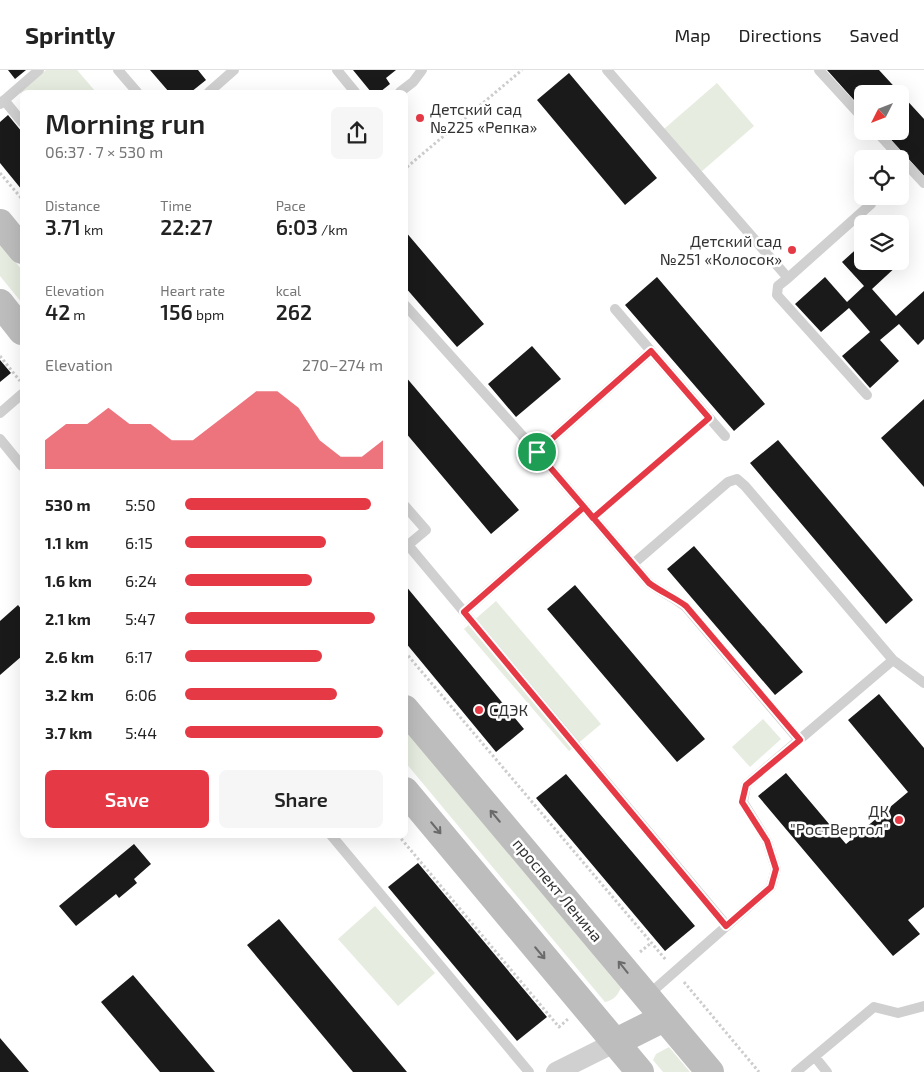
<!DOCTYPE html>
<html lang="en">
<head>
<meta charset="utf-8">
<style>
  body { margin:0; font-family:"Exo 2",sans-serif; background:#f6f6f6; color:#222; height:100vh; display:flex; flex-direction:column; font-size:19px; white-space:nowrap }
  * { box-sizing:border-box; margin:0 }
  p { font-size:16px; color:#767676 }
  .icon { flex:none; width:28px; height:28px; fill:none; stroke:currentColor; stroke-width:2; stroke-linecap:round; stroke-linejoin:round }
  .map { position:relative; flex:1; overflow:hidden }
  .drawer { position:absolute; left:20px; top:20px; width:388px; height:748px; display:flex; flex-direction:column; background:#fff; border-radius:8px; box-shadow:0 5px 20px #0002 }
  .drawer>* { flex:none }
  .needle { width:32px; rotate:228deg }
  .buttons { position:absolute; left:854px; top:15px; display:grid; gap:10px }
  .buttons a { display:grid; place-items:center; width:55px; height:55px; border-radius:8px; background:#fff; box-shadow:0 5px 20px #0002; font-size:25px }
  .pin { position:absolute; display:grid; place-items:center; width:42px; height:42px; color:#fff; margin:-21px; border:2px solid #fff; border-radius:50%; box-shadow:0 1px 5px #0007 }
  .round { display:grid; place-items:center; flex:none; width:52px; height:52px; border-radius:8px; background:#f6f6f6 }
  .summary { display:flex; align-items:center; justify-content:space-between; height:85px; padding:0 25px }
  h1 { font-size:28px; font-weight:600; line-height:38px }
  .metrics { display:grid; grid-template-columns:repeat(3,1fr); gap:8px; height:85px; padding:5px 25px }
  .metrics div { display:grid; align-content:center }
  .metrics b { font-size:21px; font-weight:600 }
  .metrics small { font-size:14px; font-weight:400 }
  .metrics p { font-size:14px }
  .chart { height:140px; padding:10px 25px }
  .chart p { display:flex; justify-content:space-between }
  .chart svg { width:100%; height:90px; margin-top:5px; fill:#e63946; opacity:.7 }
  .cta { display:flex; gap:10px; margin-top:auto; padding:10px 25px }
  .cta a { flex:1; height:58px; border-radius:8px; background:#e63946; color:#fff; font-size:20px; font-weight:600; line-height:58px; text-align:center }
  .cta a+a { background:#f6f6f6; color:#222 }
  ul { padding:0 25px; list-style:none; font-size:16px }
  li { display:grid; grid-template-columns:80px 60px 1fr; align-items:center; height:38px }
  li i { height:12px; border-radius:6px; background:#e63946 }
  header { display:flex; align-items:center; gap:30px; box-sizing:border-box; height:70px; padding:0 25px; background:#fff; border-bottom:1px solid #e0e0e0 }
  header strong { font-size:24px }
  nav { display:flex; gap:28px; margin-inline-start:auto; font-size:18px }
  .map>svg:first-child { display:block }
  .green { fill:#e6ecdf }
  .building { fill:#1a1a1a }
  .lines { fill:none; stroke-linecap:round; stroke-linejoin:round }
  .path { stroke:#cdcdcd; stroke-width:3; stroke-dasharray:2.5 2.5; stroke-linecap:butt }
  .lane { stroke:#d0d0d0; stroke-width:10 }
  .street { stroke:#d0d0d0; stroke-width:20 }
  .secondary { stroke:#bdbdbd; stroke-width:28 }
  .oneway { stroke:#6a6a6a }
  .route-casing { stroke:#fff; stroke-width:10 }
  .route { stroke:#e63946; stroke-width:6 }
  .poi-dot { fill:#e63946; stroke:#fff; stroke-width:2 }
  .labels { text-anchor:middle; stroke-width:5; stroke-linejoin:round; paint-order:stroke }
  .poi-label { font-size:16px; fill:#333; stroke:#fff; text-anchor:start }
  .street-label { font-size:16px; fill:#333; stroke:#fff }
</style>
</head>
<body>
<header>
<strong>Sprintly</strong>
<nav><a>Map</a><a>Directions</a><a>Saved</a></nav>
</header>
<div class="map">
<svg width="924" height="1002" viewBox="0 0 924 1002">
  <rect width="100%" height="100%" fill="#fff"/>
  <path class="green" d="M46,0h31l19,22h-74v3l-2,-3z
    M717,13l37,43 -53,46 -37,-43z
    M0,173l22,27v33l-22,-27z
    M496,531l105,123 -32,27 -105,-122z
    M763,649l18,20 -31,28 -18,-20z
    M405,659l216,259c-4,8 -7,12 -16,14l-200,-240z
    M375,836l60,67 -37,33 -60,-67z
    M669,977l21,25h-27l-10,-12 3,-6z"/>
  <path class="building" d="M8,0h18l-11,9z
    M150,0h48l8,10 -15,12h-22z
    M353,0h43l-10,8 4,6 -10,8h-9z
    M827,0h52l45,49v57l-41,-45h17v-37h-38v15z
    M569,3l88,105 -32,27 -88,-105z
    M8,45l14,17v58l-22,-27v-41z
    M405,161l79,93 -27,23 -52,-60z
    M862,174v17h35l2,3 -27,25 24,27 28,-25v48l-6,6 -19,-21 -19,16 19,21 -29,27 -28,-32 28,-24 -21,-24 -28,24 -26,-28 30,-27 22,25 17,-16 -22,-24z
    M657,207l108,127 -31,27 -109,-126z
    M532,276l29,33 -45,38 -28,-33z
    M0,290l11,13 -11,9z
    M405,306l114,134 -28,24 -86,-102z
    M924,329v88l-43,-49z
    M778,370l135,160 -27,24 -136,-161z
    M694,476l109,126 -28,23 -108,-126z
    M405,515l119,144 -28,23 -91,-110z
    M575,515l130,154 -28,23 -130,-153z
    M18,535l4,5v46l-22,19v-54z
    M879,624l45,54v159l-16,13 12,14 -27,22 -135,-160 28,-23 60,71 62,-52 -60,-72z
    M566,704l129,152 -30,25 -129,-153z
    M134,774l17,20 -17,15 3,4 -18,15 -3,-4 -40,32 -17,-20z
    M418,793l129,154 -30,24 -129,-154z
    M279,849l128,153h-54l-106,-127z
    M133,905l82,97h-55l-59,-70z
    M0,968l29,34h-29z"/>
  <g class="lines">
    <path class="path" d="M407,97l115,-97
      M0,103l22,26
      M0,286l20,25
      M603,439l96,-83
      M405,582l261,308
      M398,765l161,192 9,-8
      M640,882l11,-9
      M684,912l75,90"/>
    <path class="lane" d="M118,0l19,22
      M337,0l18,22
      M607,0l181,208 83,-74
      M819,0l43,47
      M209,22l25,-22
      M400,22l13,-10 9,-12
      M4,30l18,22
      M0,34l39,-34
      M876,61l48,52
      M788,208l-10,8 -1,9 90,100
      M405,235l132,147
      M615,239l36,42
      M0,343l22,-19
      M725,366l-74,-85 -114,101 112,131c12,9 25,14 37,24l113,133
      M0,369l22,27
      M405,436l21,24 -18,15
      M405,478l3,-3 319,381
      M633,494l95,-82 9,-3 8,7 148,174
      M464,542l120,-105
      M331,765l198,237
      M647,926l124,-109 5,-18 -9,-28 -24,-39 3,-17 147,-125 31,23
      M815,987l12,15
      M796,1002l78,-65 24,6 26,-7"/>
    <path class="street" d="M556,1002l60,-30"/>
    <path class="secondary" d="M0,153l22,27
      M0,233l22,28
      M405,639l305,363
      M405,721l235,281
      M616,972l48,-24"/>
  </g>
  <defs><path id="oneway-shaft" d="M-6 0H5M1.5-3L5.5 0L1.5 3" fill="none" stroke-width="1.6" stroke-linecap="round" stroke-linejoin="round" transform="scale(1.25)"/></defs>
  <g class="oneway">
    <use href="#oneway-shaft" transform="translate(495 746) rotate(-130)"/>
    <use href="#oneway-shaft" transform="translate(436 758) rotate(50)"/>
    <use href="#oneway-shaft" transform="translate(540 883) rotate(50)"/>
    <use href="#oneway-shaft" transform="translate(623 897) rotate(-129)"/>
  </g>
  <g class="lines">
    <defs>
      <path id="route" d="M537,382l112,131c12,9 25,14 37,23l114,134 -54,45 -4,17 25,39 9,28 -5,18 -45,39 -262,-314 120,-105 9,11 116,-100 -58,-67 -114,101"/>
    </defs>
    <use href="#route" class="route-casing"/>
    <use href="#route" class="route"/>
  </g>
  <g class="poi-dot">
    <circle cx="420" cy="48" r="5"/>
    <circle cx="792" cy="180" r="5"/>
    <circle cx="479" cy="640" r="5"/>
    <circle cx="899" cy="750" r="5"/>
  </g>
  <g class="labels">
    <g class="poi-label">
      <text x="430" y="45">Детский сад<tspan x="430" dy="18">№225 «Репка»</tspan></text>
      <text x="782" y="177" text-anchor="end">Детский сад<tspan x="782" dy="18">№251 «Колосок»</tspan></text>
      <text x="489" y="646">СДЭК</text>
      <text x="889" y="747" text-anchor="end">ДК<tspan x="889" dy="18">"РостВертол"</tspan></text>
    </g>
    <g class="street-label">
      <text transform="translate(558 820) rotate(50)" y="6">проспект Ленина</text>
    </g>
  </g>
</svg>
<div class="buttons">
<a><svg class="needle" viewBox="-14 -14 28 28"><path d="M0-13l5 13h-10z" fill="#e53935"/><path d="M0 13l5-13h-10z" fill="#767676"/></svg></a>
<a><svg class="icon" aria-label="locate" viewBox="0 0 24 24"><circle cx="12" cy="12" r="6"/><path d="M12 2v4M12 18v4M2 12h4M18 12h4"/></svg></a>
<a><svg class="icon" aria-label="layers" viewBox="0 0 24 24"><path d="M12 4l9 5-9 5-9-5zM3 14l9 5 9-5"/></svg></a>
</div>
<div class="pin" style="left:537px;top:382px;background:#1e9e55"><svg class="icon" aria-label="arrive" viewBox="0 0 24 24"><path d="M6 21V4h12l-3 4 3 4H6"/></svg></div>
<section class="drawer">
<div class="summary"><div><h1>Morning run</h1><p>06:37 · 7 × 530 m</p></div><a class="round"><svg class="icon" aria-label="share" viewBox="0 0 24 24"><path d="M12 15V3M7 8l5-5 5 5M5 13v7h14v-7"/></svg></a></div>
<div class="metrics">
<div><p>Distance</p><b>3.71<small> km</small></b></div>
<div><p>Time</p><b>22:27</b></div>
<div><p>Pace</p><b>6:03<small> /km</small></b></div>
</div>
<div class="metrics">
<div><p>Elevation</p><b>42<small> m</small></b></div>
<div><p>Heart rate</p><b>156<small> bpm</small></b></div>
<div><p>kcal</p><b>262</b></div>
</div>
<div class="chart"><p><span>Elevation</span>270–274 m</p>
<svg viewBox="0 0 160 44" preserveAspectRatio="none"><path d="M0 44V30L10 22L20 22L30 14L40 22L50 22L60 30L70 30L80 22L90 14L100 6L110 6L120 14L130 30L140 38L150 38L160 30V44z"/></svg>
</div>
<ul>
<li><b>530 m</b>5:50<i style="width:94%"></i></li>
<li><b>1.1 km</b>6:15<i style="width:71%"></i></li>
<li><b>1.6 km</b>6:24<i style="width:64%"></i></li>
<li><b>2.1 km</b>5:47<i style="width:96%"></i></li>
<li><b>2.6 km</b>6:17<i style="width:69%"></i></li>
<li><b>3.2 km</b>6:06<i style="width:77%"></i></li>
<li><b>3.7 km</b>5:44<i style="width:100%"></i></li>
</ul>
<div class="cta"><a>Save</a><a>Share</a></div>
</section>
</div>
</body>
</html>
